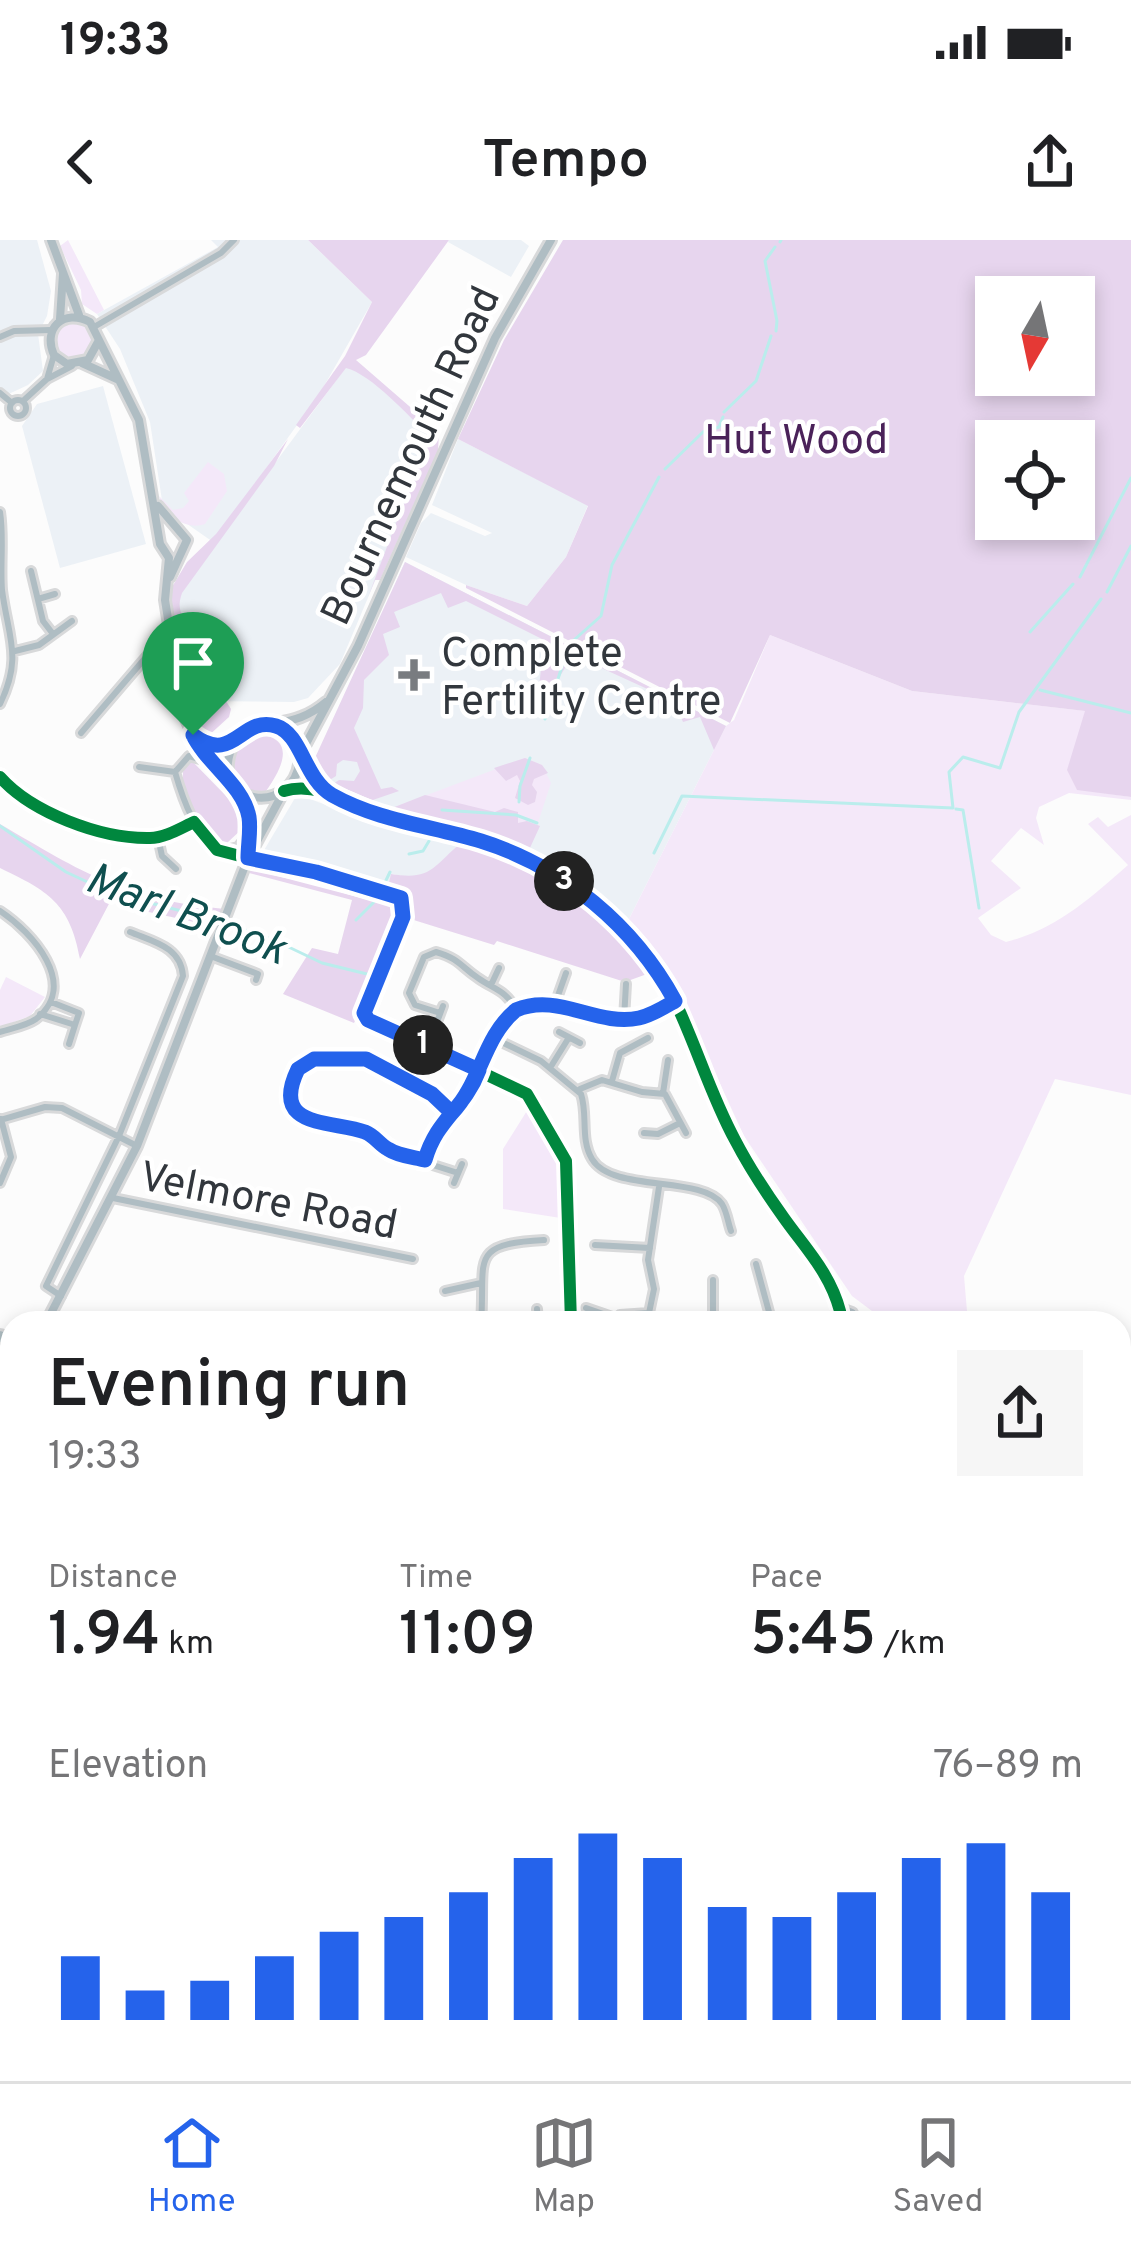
<!DOCTYPE html>
<html lang="en">
<head>
<meta charset="utf-8">
<style>
  body { margin:0; font-family:Overpass,sans-serif; background:#f6f6f6; color:#202124; height:100vh; display:flex; flex-direction:column; font-size:45px; white-space:nowrap }
  * { box-sizing:border-box; margin:0 }
  p { font-size:39px; color:#757577 }
  .icon { flex:none; width:66px; height:66px; fill:none; stroke:currentColor; stroke-width:2; stroke-linecap:round; stroke-linejoin:round }
  .map { position:relative; flex:1; overflow:hidden }
  .sheet { position:absolute; left:0px; top:1071px; width:1131px; height:771px; display:flex; flex-direction:column; background:#fff; border-radius:36px 36px 0 0; box-shadow:0 6px 18px #0003 }
  .sheet>* { flex:none }
  .needle { width:78px; rotate:189deg }
  .controls { position:absolute; left:975px; top:36px; display:grid; gap:24px }
  .controls a { display:grid; place-items:center; width:120px; height:120px; border-radius:0px; background:#fff; box-shadow:0 6px 18px #0003; font-size:60px }
  .pin { position:absolute; display:grid; place-items:center; width:102px; height:102px; color:#fff; margin:-123px -51px; border-radius:50% 50% 50% 0; rotate:-45deg; box-shadow:0 0 12px #0007 }
  .pin .icon { rotate:45deg }
  .km { position:absolute; width:60px; height:60px; margin:-30px; border-radius:50%; background:#222; color:#fff; font-size:33px; line-height:60px; text-align:center }
  .round { display:grid; place-items:center; flex:none; width:126px; height:126px; border-radius:0px; background:#f6f6f6 }
  .overview { display:flex; align-items:center; justify-content:space-between; height:204px; padding:0 48px }
  h1 { font-size:66px; font-weight:600; line-height:90px }
  .figures { display:grid; grid-template-columns:repeat(3,1fr); gap:18px; height:204px; padding:12px 48px }
  .figures div { display:grid; align-content:center }
  .figures b { font-size:60px; font-weight:600 }
  .figures small { font-size:33px; font-weight:400 }
  .figures p { font-size:33px }
  .chart { height:336px; padding:24px 48px }
  .chart p { display:flex; justify-content:space-between }
  .chart svg { width:100%; height:216px; margin-top:12px; stroke:#2563eb; stroke-width:6 }
  .status { display:flex; justify-content:space-between; align-items:center; height:84px; padding:0 60px; background:#fff; direction:ltr }
  .status svg { height:33px; fill:currentColor }
  header { display:flex; justify-content:space-between; align-items:center; height:156px; padding:0 48px; background:#fff; font-size:54px; font-weight:600 }
  .menu { display:flex; justify-content:space-around; align-items:center; height:168px; border-top:3px solid #e0e0e0; background:#fff; font-size:33px; color:#757577 }
  .menu a { display:grid; justify-items:center; gap:6px }
  .menu .active { color:#2563eb }
  .map>svg:first-child { display:block }
  .built { fill:#ecf1f6 }
  .green { fill:#f4e8f9 }
  .forest { fill:#e7d5ee; fill-rule:evenodd }
  .lines { fill:none; stroke-linecap:round; stroke-linejoin:round }
  .stream { stroke:#baedec; stroke-width:3 }
  .minor-casing { stroke:#d8d9da; stroke-width:12 }
  .tertiary-casing { stroke:#d8d9da; stroke-width:14 }
  .secondary-casing { stroke:#d8d9da; stroke-width:15 }
  .primary-casing { stroke:#d8d9da; stroke-width:16 }
  .minor { stroke:#afbdc3; stroke-width:6 }
  .tertiary { stroke:#afbdc3; stroke-width:8 }
  .secondary { stroke:#acbbc1; stroke-width:9 }
  .primary { stroke:#b0bfc4; stroke-width:10 }
  .cycleway-casing { stroke:#fff; stroke-width:20 }
  .cycleway { stroke:#00873e; stroke-width:12 }
  .route-casing { stroke:#fff; stroke-width:24 }
  .route { stroke:#2563eb; stroke-width:15 }
  .poi-dot { fill:#797c80; stroke:#fff; stroke-width:4.5 }
  .labels { text-anchor:middle; stroke-width:9; stroke-linejoin:round; paint-order:stroke }
  .park-label { font-size:42px; fill:#4a2259; stroke:#fff }
  .street-label { font-size:42px; fill:#32373d; stroke:#fff }
  .poi-label { font-size:42px; fill:#32373d; stroke:#fff; text-anchor:start }
  .water-label { font-size:45px; font-style:italic; fill:#0f4f4f; stroke:#fff }
</style>
</head>
<body>
<div class="status"><b>19:33</b><svg viewBox="0 0 49 12"><path d="M0 12V9h3v3zM5 12V6h3v6zM10 12V3h3v9zM15 12V0h3v12zM26 1h20v11H26zM47 4h2v5h-2z"/></svg></div>
<header><svg class="icon" aria-label="back" viewBox="0 0 24 24"><path d="M15 5l-7 7 7 7"/></svg>Tempo<svg class="icon" aria-label="share" viewBox="0 0 24 24"><path d="M12 15V3M7 8l5-5 5 5M5 13v7h14v-7"/></svg></header>
<div class="map">
<svg width="1131" height="1841" viewBox="0 0 1131 1841">
  <rect width="100%" height="100%" fill="#fcfcfc"/>
  <path class="built" d="M0,0h37l14,51 -4,25 -9,18 5,37 -15,14 -28,13z
    M211,0h97l64,62 -52,91 -107,149 -50,-35 -13,-85 -30,-73 -23,-35 121,-67z
    M449,0h72l8,6 -18,31 -63,-35z
    M352,119l83,80 -95,225 -32,34 -14,4 -100,-1 -6,-15 -12,-79 6,-18z
    M103,146l43,158 -86,24 -38,-142 15,-22z
    M458,199l130,66 -22,52 -39,49 -61,-21 -60,-28 15,-34 10,-10 54,23 7,-3 -60,-28z
    M405,322l321,164 -100,199 -18,-21 -79,-54 -52,-18 -90,-22 -54,-26 -19,-17z
    M305,557l55,21 102,24 -28,28 -18,9 -24,-5 -5,17 -127,-34 35,-59z
    M12,1345v485h282l-10,11h-284v-477z"/>
  <path class="green" d="M68,0l36,70 -7,4 -15,-10 -1,-14 -21,-44z
    M56 101a18 18 0 1 1 36 0a18 18 0 1 1-36 0Z
    M208,222l16,12 3,17 -22,33c-20,7 -40,-9 -46,-28l14,14 10,-2 6,-7 -5,-8z
    M770,395l142,56 174,20 -18,59 9,19 54,8v3l-62,-7 -30,14 -3,11 8,27 -23,-17 -30,33 30,27 -43,30 13,17 15,7c51,-13 83,-43 122,-77l-40,-41 10,-7 10,10 23,-12v280l-76,-16 -91,197 4,47h-80l-36,-27 -108,-160 -44,-96 -44,-80 -30,-35 100,-199 8,-6z
    M525,518l17,7 9,18 -22,67 -52,-18 -90,-22z
    M6,737l39,20 -15,19 -30,11v-37z
    M530,866l34,55 3,58 -64,-10v-60z
    M1119,1165h12v99l-12,-3z
    M1119,1700l12,21v120h-308l8,-11h288z"/>
  <path class="forest" d="M308,0h141l-83,115 -10,5 83,72 -1,19 -58,129h-5l-7,17 61,-161c-19,-19 -58,-62 -83,-68l-46,60 -4,-3 49,-69 27,-54z
    M563,0h568v557l-54,-7 -10,-20 18,-59 -173,-20 -142,-56 -40,88 -264,-135v-3l61,21 39,-49 22,-51 -130,-67 46,-99zM996,57h78v78h-78zM996,201h78v78h-78z
    M288,199l-14,27 -92,127c-5,15 -1,17 2,29 6,32 -6,77 42,79l5,8 -2,8 -23,21 -22,-35 -15,-111 18,-30 29,-28z
    M405,322l321,164 -12,24 -14,-33 -17,5 -8,-19 -15,5 -6,-16 -81,-37 -21,34 -13,-2 2,-18 13,-8v-16l-88,-44 -18,7 -7,-15 -47,19 6,15 -17,7 6,21 -25,25 -1,28 -9,20 27,61 11,-2 7,4 -32,11 -34,-18 6,-4 15,1 6,-10 -3,-9 -14,-2 -6,4 -1,12 -8,5 -14,-14v-7z
    M254,494c43,2 30,32 12,57l-18,1 -17,-14v-20z
    M525,518l17,7 6,8 -14,6 -2,6 5,7 -2,10 -7,3 -13,-7 5,-17 -3,-6 -11,6 -12,-13z
    M193,522l37,38 10,13 3,15 -16,15c-26,-7 -52,-55 -42,-79z
    M425,555l70,17 9,-4 14,4v11l9,-2 13,5 -11,24 -52,-18 -90,-22z
    M0,584c83,49 126,76 225,85l-8,18 -91,-20 -15,-7 -31,59c-10,-56 -32,-68 -80,-91z
    M462,602c21,8 44,13 64,23 50,23 87,66 121,109l-22,8 -128,-41 -3,4 -90,-28 -50,106 -71,-29 29,-46 26,6 14,-54 -103,-27 11,-16 127,34 4,-17c41,7 42,-8 71,-32z
    M1119,1261l12,3v178l-12,7z
    M569,1830h224l3,11h-234z"/>
  <g class="lines">
    <path class="stream" d="M780,2l1,-2
      M775,7l-10,14 12,60 -1,10
      M724,172l32,-31 15,-45
      M665,229l38,-37 16,-5 4,-10
      M1080,337l51,-99
      M1107,352l24,-46
      M1030,392l43,-48
      M574,400l27,-24 11,-51 47,-88
      M1040,450l91,23
      M545,479l23,-71
      M519,562l1,-16 10,-28
      M956,569l7,1 16,98
      M442,570l74,5 21,8
      M0,586l66,46 45,21 102,26 61,21 48,23 49,12
      M654,613l28,-57 271,12 -4,-36 14,-15 37,11 19,-56 82,-113
      M409,614l14,-3 6,-10
      M356,680l21,-21 13,-27
      M1124,1264l7,-5
      M299,1841l9,-11
      M565,1841l4,-11"/>
    <defs>
      <path id="minor" d="M94,87l127,-74 13,-13
        M0,97l14,-6 37,-1
        M47,139l7,-24
        M0,153l12,10
        M10 168a8 8 0 1 1 16 0a8 8 0 1 1-16 0Z
        M23,161l24,-22 25,-13
        M0,272c4,26 0,52 2,78 6,47 21,67 -2,114
        M31,331l12,50 10,13
        M38,359l17,-5
        M15,411l24,-6 33,-24
        M81,493l78,-91 11,-4
        M207,521l-18,-5 -14,16c8,28 21,66 47,79l16,-4 9,-11
        M139,527l36,5
        M39,564c26,19 87,42 120,33 12,-3 24,-10 35,-15
        M158,598l4,18 14,13
        M0,671c32,21 80,74 36,108 -10,7 -24,9 -36,13
        M213,717l45,17 -2,6
        M491,745l8,-17
        M555,764l11,-31
        M440,773l-25,-8 -6,-12 15,-36 12,-5c24,7 24,14 42,26 17,12 28,12 38,32
        M40,774l35,11 4,-12 -28,-11
        M624,779l2,-35
        M437,782l6,-16
        M559,792l21,11
        M493,798l48,23 40,33c7,21 -1,45 11,65 20,34 110,16 130,45 5,8 6,19 9,27
        M69,804l6,-19
        M550,828l18,-29
        M612,841l8,-28 28,-15
        M580,849l22,-9 40,12 23,2 21,39
        M663,853l5,-33
        M452,873l-20,-19 -66,-35 -27,-2 -29,4 -12,8 -6,15 3,23 13,14 58,12 26,19 66,21
        M0,880l45,-13 17,1 75,38
        M644,893l14,1 22,-11
        M425,920c12,-40 27,-38 45,-69 14,-24 17,-54 37,-74 32,-33 79,2 116,2 20,1 35,-8 52,-18
        M0,943l11,-26 -10,-38
        M454,943l8,-19
        M113,958l300,61
        M595,1005l55,3
        M756,1024l16,59
        M445,1051l36,-8
        M61,1056l-15,-10 73,-150 64,-160c-2,-29 -29,-34 -53,-44
        M586,1068l29,10
        M537,1069l1,14
        M649,1073l5,-24 -6,-29 11,-73
        M649,1073l10,10
        M48,1078l25,5
        M481,1083c5,-63 -14,-79 63,-83
        M613,1083l7,-8 29,-2
        M713,1083v-43
        M1119,1319l12,-8
        M0,1379l12,5
        M1119,1454l12,-8
        M1119,1489l11,27
        M0,1534l12,12
        M1119,1541l12,-6
        M2,1673l10,9
        M1119,1678l12,17
        M140,1830l11,11
        M511,1830l1,11
        M278,1841l10,-11
        M375,1841l3,-11
        M525,1841l5,-11"/>
      <path id="tertiary" d="M51,0l28,75
        M60,79l3,-45
        M98,102l-10,18 -21,4 -13,-9c-12,-27 10,-47 36,-33l49,98 21,124 9,14 -4,42 18,113 18,38 31,34
        M82,123l35,16
        M158,266l29,34 -17,37
        M276,486l13,8 11,21c-1,65 -99,52 -65,-14 30,-25 57,-10 91,-39
        M194,496l16,10 25,-5
        M300,515l58,-109 137,-308 56,-98
        M301,520l24,31
        M288,549l40,4 63,25 110,30 44,22 59,40 62,76 69,155 49,78 39,49 11,20 6,23
        M236,550l13,26 -1,40
        M46,1083l91,-177 111,-288 36,-67
        M834,1083l1,-8 9,-5 8,3 3,10
        M1119,1291l12,11
        M1119,1634l12,-17
        M0,1835l17,-5
        M814,1841l7,-11"/>
      <path id="secondary" d="M0,1190l12,-30"/>
      <path id="primary" d="M0,1096l12,5"/>
    </defs>
    <use href="#minor" class="minor-casing"/>
    <use href="#tertiary" class="tertiary-casing"/>
    <use href="#secondary" class="secondary-casing"/>
    <use href="#primary" class="primary-casing"/>
    <use href="#minor" class="minor"/>
    <use href="#tertiary" class="tertiary"/>
    <use href="#secondary" class="secondary"/>
    <use href="#primary" class="primary"/>
    <defs>
      <path id="cycleway" d="M0,537c31,35 100,62 150,61 15,0 31,-10 44,-16l23,28 184,48 2,19 -38,100 162,77 39,67 5,162
        M284,551c34,-11 72,16 104,26 32,10 66,15 98,26 77,26 149,81 187,154 23,47 37,97 62,143 14,27 31,53 49,78 22,31 46,55 56,93"/>
    </defs>
    <use href="#cycleway" class="cycleway-casing"/>
    <use href="#cycleway" class="cycleway"/>
  </g>
  <g class="lines">
    <defs>
      <path id="route" d="M193,495c14,29 50,50 56,82 2,13 -1,28 -1,41l68,14 85,26 2,19 -39,96 4,7 111,50c-15,40 -42,48 -54,90 -12,-3 -27,-4 -37,-11 -9,-5 -13,-13 -23,-17 -34,-12 -96,-3 -67,-63l16,-10h52l66,35 20,19c29,-30 31,-76 64,-103 42,-18 81,17 123,8 13,-3 24,-10 36,-17 -41,-75 -111,-134 -194,-160 -49,-15 -103,-20 -149,-46 -28,-16 -30,-61 -56,-69 -35,-11 -42,40 -83,9"/>
    </defs>
    <use href="#route" class="route-casing"/>
    <use href="#route" class="route"/>
  </g>
  <path class="poi-dot" d="M408 417h12v12h12v12h-12v12h-12v-12h-12v-12h12z"/>
  <g class="labels">
    <g class="park-label">
      <text x="796" y="213">Hut Wood</text>
    </g>
    <g class="street-label">
      <text transform="translate(409 215) rotate(-65)" y="15">Bournemouth Road</text>
      <text transform="translate(269 959) rotate(11)" y="15">Velmore Road</text>
    </g>
    <g class="poi-label">
      <text x="441" y="426">Complete<tspan x="441" dy="48">Fertility Centre</tspan></text>
    </g>
    <g class="water-label">
      <text transform="translate(187 672) rotate(21)" y="16">Marl Brook</text>
    </g>
  </g>
</svg>
<div class="controls">
<a><svg class="needle" viewBox="-14 -14 28 28"><path d="M0-13l5 13h-10z" fill="#e53935"/><path d="M0 13l5-13h-10z" fill="#757577"/></svg></a>
<a><svg class="icon" aria-label="locate" viewBox="0 0 24 24"><circle cx="12" cy="12" r="6"/><path d="M12 2v4M12 18v4M2 12h4M18 12h4"/></svg></a>
</div>
<div class="pin" style="left:193px;top:495px;background:#1e9e55"><svg class="icon" aria-label="arrive" viewBox="0 0 24 24"><path d="M6 21V4h12l-3 4 3 4H6"/></svg></div>
<b class="km" style="left:423px;top:805px">1</b>
<b class="km" style="left:564px;top:641px">3</b>
<section class="sheet">
<div class="overview"><div><h1>Evening run</h1><p>19:33</p></div><a class="round"><svg class="icon" aria-label="share" viewBox="0 0 24 24"><path d="M12 15V3M7 8l5-5 5 5M5 13v7h14v-7"/></svg></a></div>
<div class="figures">
<div><p>Distance</p><b>1.94<small> km</small></b></div>
<div><p>Time</p><b>11:09</b></div>
<div><p>Pace</p><b>5:45<small> /km</small></b></div>
</div>
<div class="chart"><p><span>Elevation</span>76–89 m</p>
<svg viewBox="0 0 160 44" preserveAspectRatio="none"><path d="M5 44V31M15 44V38M25 44V36M35 44V31M45 44V26M55 44V23M65 44V18M75 44V11M85 44V6M95 44V11M105 44V21M115 44V23M125 44V18M135 44V11M145 44V8M155 44V18"/></svg>
</div>
</section>
</div>
<nav class="menu">
<a class="active"><svg class="icon" aria-label="home" viewBox="0 0 24 24"><path d="M3 11l9-7 9 7M6 9v11h12V9"/></svg>Home</a>
<a><svg class="icon" aria-label="map" viewBox="0 0 24 24"><path d="M3 6l6-2 6 2 6-2v14l-6 2-6-2-6 2zM9 4v14M15 6v14"/></svg>Map</a>
<a><svg class="icon" aria-label="saved" viewBox="0 0 24 24"><path d="M7 4h10v16l-5-4-5 4z"/></svg>Saved</a>
</nav>
</body>
</html>
